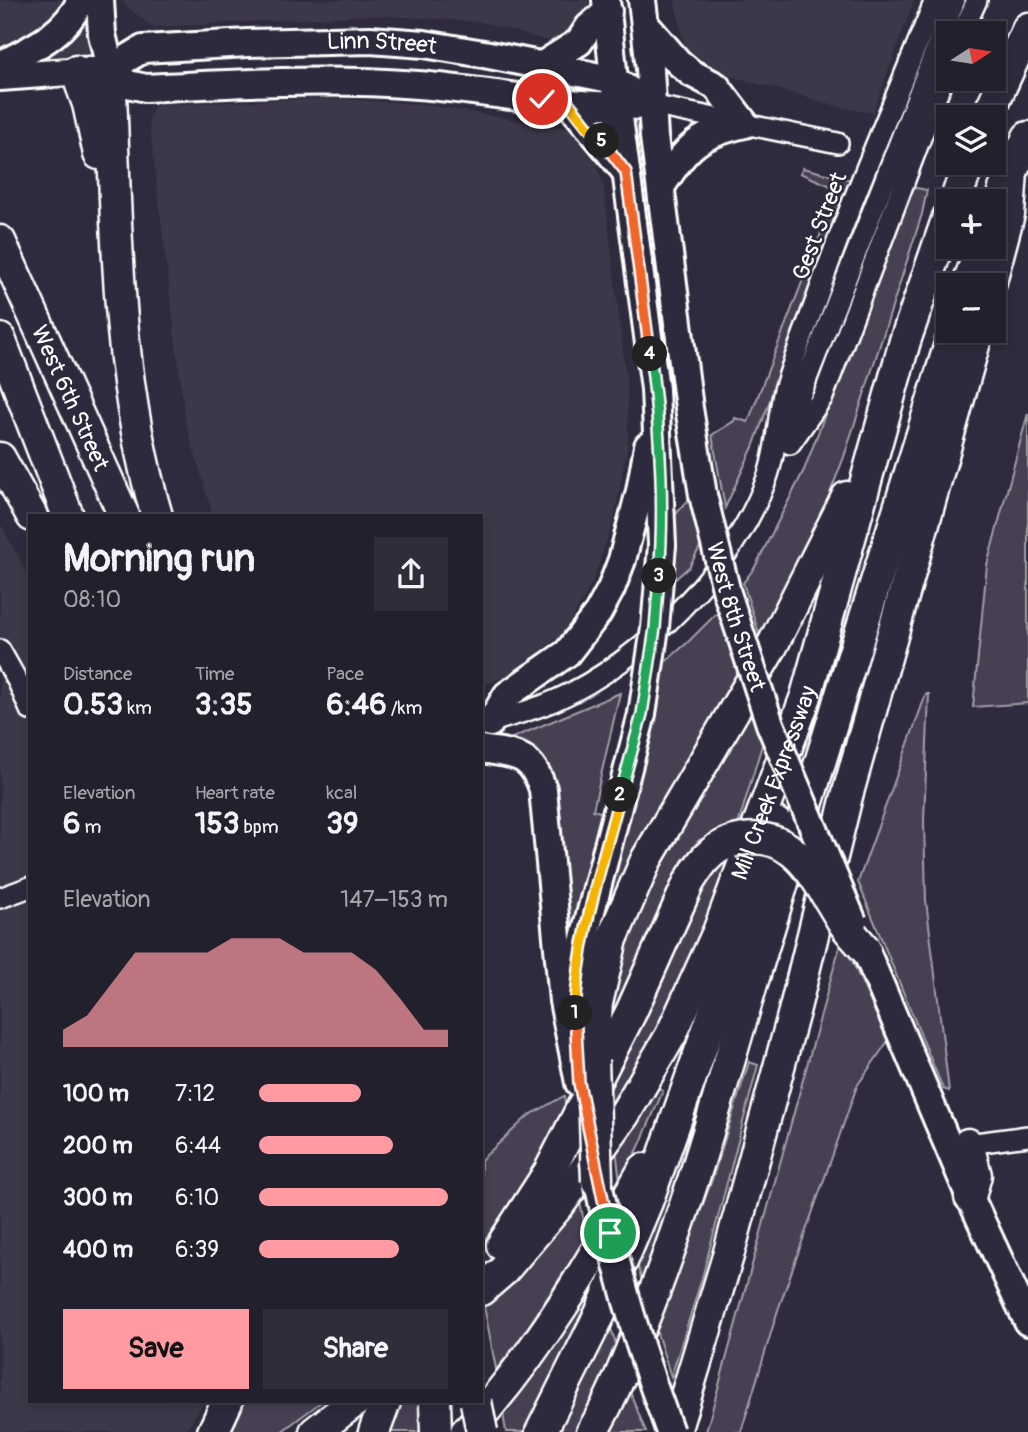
<!DOCTYPE html>
<html lang="en">
<head>
<meta charset="utf-8">
<style>
  body { margin:0; font-family:Pangolin,sans-serif; background:#2f2d3a; color:#f1f3f6; height:100vh; display:flex; flex-direction:column; font-size:26px; white-space:nowrap }
  * { box-sizing:border-box; margin:0 }
  p { font-size:23px; color:#a3a3aa }
  .icon { flex:none; width:38px; height:38px; fill:none; stroke:currentColor; stroke-width:2; stroke-linecap:round; stroke-linejoin:round }
  .map { position:relative; flex:1; overflow:hidden }
  .details { position:absolute; left:28px; top:514px; width:455px; height:889px; display:flex; flex-direction:column; background:#23202e; border-radius:0px; box-shadow:0 4px 10px #0003,0 0 0 2px #403e4a }
  .details>* { flex:none }
  .needle { width:46px; rotate:78deg }
  .fabs { position:absolute; left:936px; top:21px; display:grid; gap:14px }
  .fabs a { display:grid; place-items:center; width:70px; height:70px; border-radius:0px; background:#23202e; box-shadow:0 4px 10px #0003,0 0 0 2px #403e4a; font-size:35px }
  .pin { position:absolute; display:grid; place-items:center; width:60px; height:60px; color:#fff; margin:-30px; border:4px solid #fff; border-radius:50%; box-shadow:0 2px 7px #0007 }
  .km { position:absolute; width:35px; height:35px; margin:-18px; border-radius:50%; background:#222; color:#fff; font-size:19px; line-height:35px; text-align:center }
  .round { display:grid; place-items:center; flex:none; width:74px; height:74px; border-radius:0px; background:#2f2d3a }
  .head { display:flex; align-items:center; justify-content:space-between; height:119px; padding:0 35px }
  h1 { font-size:38px; font-weight:700; line-height:52px }
  .stats { display:grid; grid-template-columns:repeat(3,1fr); gap:10px; height:119px; padding:7px 35px }
  .stats div { display:grid; align-content:center }
  .stats b { font-size:30px; font-weight:700 }
  .stats small { font-size:19px; font-weight:400 }
  .stats p { font-size:19px }
  .chart { height:196px; padding:14px 35px }
  .chart p { display:flex; justify-content:space-between }
  .chart svg { width:100%; height:126px; margin-top:7px; fill:#ff9aa2; opacity:.7 }
  .primary-button { display:flex; gap:14px; margin-top:auto; padding:14px 35px }
  .primary-button a { flex:1; height:80px; border-radius:0px; background:#ff9aa2; color:#111; font-size:28px; font-weight:700; line-height:80px; text-align:center }
  .primary-button a+a { background:#2f2d3a; color:#f1f3f6 }
  ul { padding:0 35px; list-style:none; font-size:23px }
  li { display:grid; grid-template-columns:112px 84px 1fr; align-items:center; height:52px }
  li i { height:18px; border-radius:9px; background:#ff9aa2 }
  .map>svg:first-child { display:block }
  .built { fill:#3c3749 }
  .green { fill:#464152; stroke:#a2a0a8; stroke-width:2 }
  .lines { fill:none; stroke-linecap:round; stroke-linejoin:round }
  .minor-casing { stroke:#fff; stroke-width:24 }
  .major-casing { stroke:#fff; stroke-width:32 }
  .highway-casing { stroke:#fff; stroke-width:35 }
  .minor { stroke:#2f2a3d; stroke-width:19 }
  .major { stroke:#2f2a3d; stroke-width:26 }
  .highway { stroke:#2f2a3d; stroke-width:30 }
  .major-bridge-casing { stroke:#fff; stroke-width:32; stroke-linecap:butt }
  .highway-bridge-casing { stroke:#fff; stroke-width:35; stroke-linecap:butt }
  .major-bridge { stroke:#2f2a3d; stroke-width:26 }
  .highway-bridge { stroke:#2f2a3d; stroke-width:30 }
  .split-1-casing { stroke:#fff; stroke-width:14 }
  .split-2-casing { stroke:#fff; stroke-width:14 }
  .split-3-casing { stroke:#fff; stroke-width:14 }
  .split-4-casing { stroke:#fff; stroke-width:14 }
  .split-5-casing { stroke:#fff; stroke-width:14 }
  .split-6-casing { stroke:#fff; stroke-width:14 }
  .split-1 { stroke:#f0652b; stroke-width:9 }
  .split-2 { stroke:#f5b400; stroke-width:9 }
  .split-3 { stroke:#22a559; stroke-width:9 }
  .split-4 { stroke:#22a559; stroke-width:9 }
  .split-5 { stroke:#f0652b; stroke-width:9 }
  .split-6 { stroke:#f5b400; stroke-width:9 }
  .labels { text-anchor:middle; stroke-width:5; stroke-linejoin:round; paint-order:stroke }
  .street-label { font-size:23px; fill:#fff; stroke:#2f2a3d }
</style>
</head>
<body>
<div class="map">
<svg width="1028" height="1432" viewBox="0 0 1028 1432">
  <rect width="100%" height="100%" fill="#2f2a3d"/>
  <filter id="ink" filterUnits="userSpaceOnUse"><feTurbulence type="fractalNoise" baseFrequency=".0143" numOctaves="2"/><feDisplacementMap in="SourceGraphic" scale="14" xChannelSelector="R" yChannelSelector="G"/><feConvolveMatrix kernelMatrix="1 2 1 2 8 2 1 2 1" color-interpolation-filters="sRGB"/></filter>
  <g filter="url(#ink)">
    <path class="built" d="M0,0h100l10,69 -110,8z
      M124,0h464l2,14 -31,30 -78,-22 -108,-7 -221,12 -28,-23z
      M674,0h240l-41,113 -33,-6 -123,-35 -32,-26z
      M329,98l99,7 142,24 27,36 7,23 23,198 1,57 -14,76 -22,65 -29,49 -46,37 -36,17v-171h-268l-28,-96 -36,-300 5,-15z
      M0,523l30,56v823h175l-21,30h-184z"/>
    <path class="green" d="M803,168l48,12 -98,267 -28,61 -13,-73 22,-14 1,-3 13,4 90,-233 -38,-16z
      M911,187l16,3 -5,24 -78,243 -28,72 -55,111 -18,-57 12,-16 49,-97z
      M1028,413v290l-55,4 14,-142z
      M693,495l11,45 -15,27 -17,15 3,-67z
      M721,609l21,64 -153,282 68,-259 7,-33 23,-20z
      M620,693l-27,117 14,4 -36,139 -16,-123 -44,-85 1,-7z
      M926,694h3l-5,126 2,80 23,191 -6,-2 -85,-207z
      M751,702l14,33 -27,90 -39,15 -17,21 -15,30 -17,54 -43,95 -2,-24 29,-111z
      M730,850c-9,29 -17,59 -29,87 -24,60 -57,115 -92,169v-24l95,-211z
      M842,938l46,103 -31,45 -80,227 -36,119h-35z
      M750,956l-105,337 -11,-41z
      M749,1062l9,3 -56,213 -31,99 -15,-47 56,-150z
      M658,1088l5,3 -25,58 -18,33 -4,-33z
      M564,1096l4,29 -87,120v-85l47,-44z
      M580,1202l7,35 -74,113 -17,19 -12,-63z
      M591,1283l7,4 -70,145h-22l-4,-25z
      M607,1316l11,34 -43,82h-25z
      M630,1392l16,40h-35z
      M240,1402h81l-40,30h-56z
      M397,1402h29l1,30h-42z"/>
    <g class="lines">
      <defs>
        <path id="minor" d="M962,33l15,-33
          M651,105l187,38
          M783,440l172,-440
          M790,444l33,-47 125,-331
          M0,650l18,32 12,28
          M486,724c23,-8 48,-14 70,-24 86,-38 179,-133 211,-222 10,-27 10,-59 17,-88 9,-30 21,-60 32,-90 35,-101 79,-200 119,-300
          M0,898l30,-11
          M968,1144l60,-8"/>
        <g id="major">
          <path d="M100,0l2,34 8,35"/>
          <path d="M606,0l8,80 41,309 7,156"/>
          <path d="M642,0l8,69 4,68 35,271 14,87"/>
          <path d="M645,24l33,38 13,11 25,13 29,38c-48,11 -57,21 -84,63"/>
          <path d="M0,65c33,-17 65,-30 81,-65"/>
          <path d="M541,66l38,-24 10,-15 19,-16"/>
          <path d="M110,69l18,15 18,4c90,-5 181,-10 272,-3 77,6 155,25 233,20"/>
          <path id="s1" d="M0,77l110,-8 33,-20 105,-6 122,-3 54,4 60,10 111,22 19,4 37,25"/>
          <path d="M568,102l58,70"/>
          <path d="M490,723l17,-28 60,-42 31,-40 13,-24 11,-29 18,-69 8,-45"/>
          <path d="M481,749c34,6 49,2 62,40l20,212 16,82"/>
          <path d="M865,949l105,248 58,125"/>
          <path d="M576,1004l6,-58 60,-232"/>
        </g>
        <g id="highway">
          <path d="M110,69c7,149 4,303 47,447"/>
          <path d="M76,71l12,33 11,50"/>
          <path d="M987,117l41,-89"/>
          <path d="M1004,189l24,-52"/>
          <path d="M955,201l14,-38"/>
          <path id="s2" d="M0,241l124,275"/>
          <path d="M967,285l15,-38"/>
          <path d="M990,285l19,-71 3,-43"/>
          <path d="M0,339l68,177"/>
          <path d="M0,458l32,58"/>
          <path d="M593,1060l4,-57 15,-64 34,-79 126,-214 75,-149"/>
          <path d="M968,1144l8,31 -6,22"/>
          <path d="M502,1245l47,-73 82,-160 58,-130c11,-18 21,-33 42,-40"/>
          <path id="s3" d="M481,1290l22,-19 56,-66 65,-90 47,-80 47,-103 88,-236 99,-355 43,-124"/>
          <path d="M435,1402l1,30"/>
          <path d="M213,1432l14,-30"/>
          <path d="M315,1432l39,-30"/>
          <path d="M374,1432l11,-30"/>
          <path d="M466,1432c73,-79 125,-170 178,-263"/>
          <path d="M541,1432l59,-118 47,-112 119,-337 10,-42"/>
          <path d="M592,1432c21,-35 35,-73 51,-111 45,-112 77,-229 111,-344 65,-216 134,-430 200,-646"/>
          <path d="M675,1432l53,-176 67,-248 52,-212 131,-465"/>
        </g>
      </defs>
      <use href="#minor" class="minor-casing"/>
      <use href="#major" class="major-casing"/>
      <use href="#highway" class="highway-casing"/>
      <use href="#minor" class="minor"/>
      <use href="#major" class="major"/>
      <use href="#highway" class="highway"/>
      <defs>
        <g id="major-bridge">
          <path id="s4" d="M703,495l24,98 43,131 83,198"/>
          <path d="M642,714l13,-86 7,-83"/>
          <path d="M594,1161c17,93 43,183 76,271"/>
        </g>
        <path id="highway-bridge" d="M731,842c62,-18 83,34 110,77 6,11 16,20 24,30
          M593,1060l4,121
          M476,1402l6,30"/>
      </defs>
      <use href="#major-bridge" class="major-bridge-casing"/>
      <use href="#highway-bridge" class="highway-bridge-casing"/>
      <use href="#major-bridge" class="major-bridge"/>
      <use href="#highway-bridge" class="highway-bridge"/>
    </g>
  </g>
  <g class="lines" filter="url(#ink)">
    <defs>
      <path id="split-1" d="M575,1013l4,70 31,150"/>
      <path id="split-2" d="M575,1013c3,-74 26,-146 45,-218"/>
      <path id="split-3" d="M620,795l22,-81 13,-86 4,-52"/>
      <path id="split-4" d="M650,354c10,73 15,149 9,222"/>
      <path id="split-5" d="M602,141l24,31 24,182"/>
      <path id="split-6" d="M542,99l26,3 19,24 15,15"/>
    </defs>
    <use href="#split-1" class="split-1-casing"/>
    <use href="#split-2" class="split-2-casing"/>
    <use href="#split-3" class="split-3-casing"/>
    <use href="#split-4" class="split-4-casing"/>
    <use href="#split-5" class="split-5-casing"/>
    <use href="#split-6" class="split-6-casing"/>
    <use href="#split-1" class="split-1"/>
    <use href="#split-2" class="split-2"/>
    <use href="#split-3" class="split-3"/>
    <use href="#split-4" class="split-4"/>
    <use href="#split-5" class="split-5"/>
    <use href="#split-6" class="split-6"/>
  </g>
  <g class="labels">
    <g class="street-label">
      <text dy="8" stroke="none"><textPath href="#s1" startOffset="388">Linn Street</textPath></text>
      <text transform="translate(819 226) rotate(-69)" y="8">Gest Street</text>
      <text dy="8" stroke="none"><textPath href="#s2" startOffset="172">West 6th Street</textPath></text>
      <text dy="8" stroke="none"><textPath href="#s4" startOffset="126">West 8th Street</textPath></text>
      <text dy="8" stroke="none"><textPath href="#s3" startOffset="592">Mill Creek Expressway</textPath></text>
    </g>
  </g>
</svg>
<div class="fabs">
<a><svg class="needle" viewBox="-14 -14 28 28"><path d="M0-13l5 13h-10z" fill="#e53935"/><path d="M0 13l5-13h-10z" fill="#a3a3aa"/></svg></a>
<a><svg class="icon" aria-label="layers" viewBox="0 0 24 24"><path d="M12 4l9 5-9 5-9-5zM3 14l9 5 9-5"/></svg></a>
<a>+</a>
<a>−</a>
</div>
<div class="pin" style="left:610px;top:1233px;background:#1e9e55"><svg class="icon" aria-label="arrive" viewBox="0 0 24 24"><path d="M6 21V4h12l-3 4 3 4H6"/></svg></div>
<div class="pin" style="left:542px;top:99px;background:#d93025"><svg class="icon" aria-label="check" viewBox="0 0 24 24"><path d="M5 12l5 5 9-10"/></svg></div>
<b class="km" style="left:575px;top:1013px">1</b>
<b class="km" style="left:620px;top:795px">2</b>
<b class="km" style="left:659px;top:576px">3</b>
<b class="km" style="left:650px;top:354px">4</b>
<b class="km" style="left:602px;top:141px">5</b>
<section class="details">
<div class="head"><div><h1>Morning run</h1><p>08:10</p></div><a class="round"><svg class="icon" aria-label="share" viewBox="0 0 24 24"><path d="M12 15V3M7 8l5-5 5 5M5 13v7h14v-7"/></svg></a></div>
<div class="stats">
<div><p>Distance</p><b>0.53<small> km</small></b></div>
<div><p>Time</p><b>3:35</b></div>
<div><p>Pace</p><b>6:46<small> /km</small></b></div>
</div>
<div class="stats">
<div><p>Elevation</p><b>6<small> m</small></b></div>
<div><p>Heart rate</p><b>153<small> bpm</small></b></div>
<div><p>kcal</p><b>39</b></div>
</div>
<div class="chart"><p><span>Elevation</span>147–153 m</p>
<svg viewBox="0 0 160 44" preserveAspectRatio="none"><path d="M0 44V38L10 33L20 22L30 11L40 11L50 11L60 11L70 6L80 6L90 6L100 11L110 11L120 11L130 17L140 27L150 38L160 38V44z"/></svg>
</div>
<ul>
<li><b>100 m</b>7:12<i style="width:54%"></i></li>
<li><b>200 m</b>6:44<i style="width:71%"></i></li>
<li><b>300 m</b>6:10<i style="width:100%"></i></li>
<li><b>400 m</b>6:39<i style="width:74%"></i></li>
</ul>
<div class="primary-button"><a>Save</a><a>Share</a></div>
</section>
</div>
</body>
</html>
